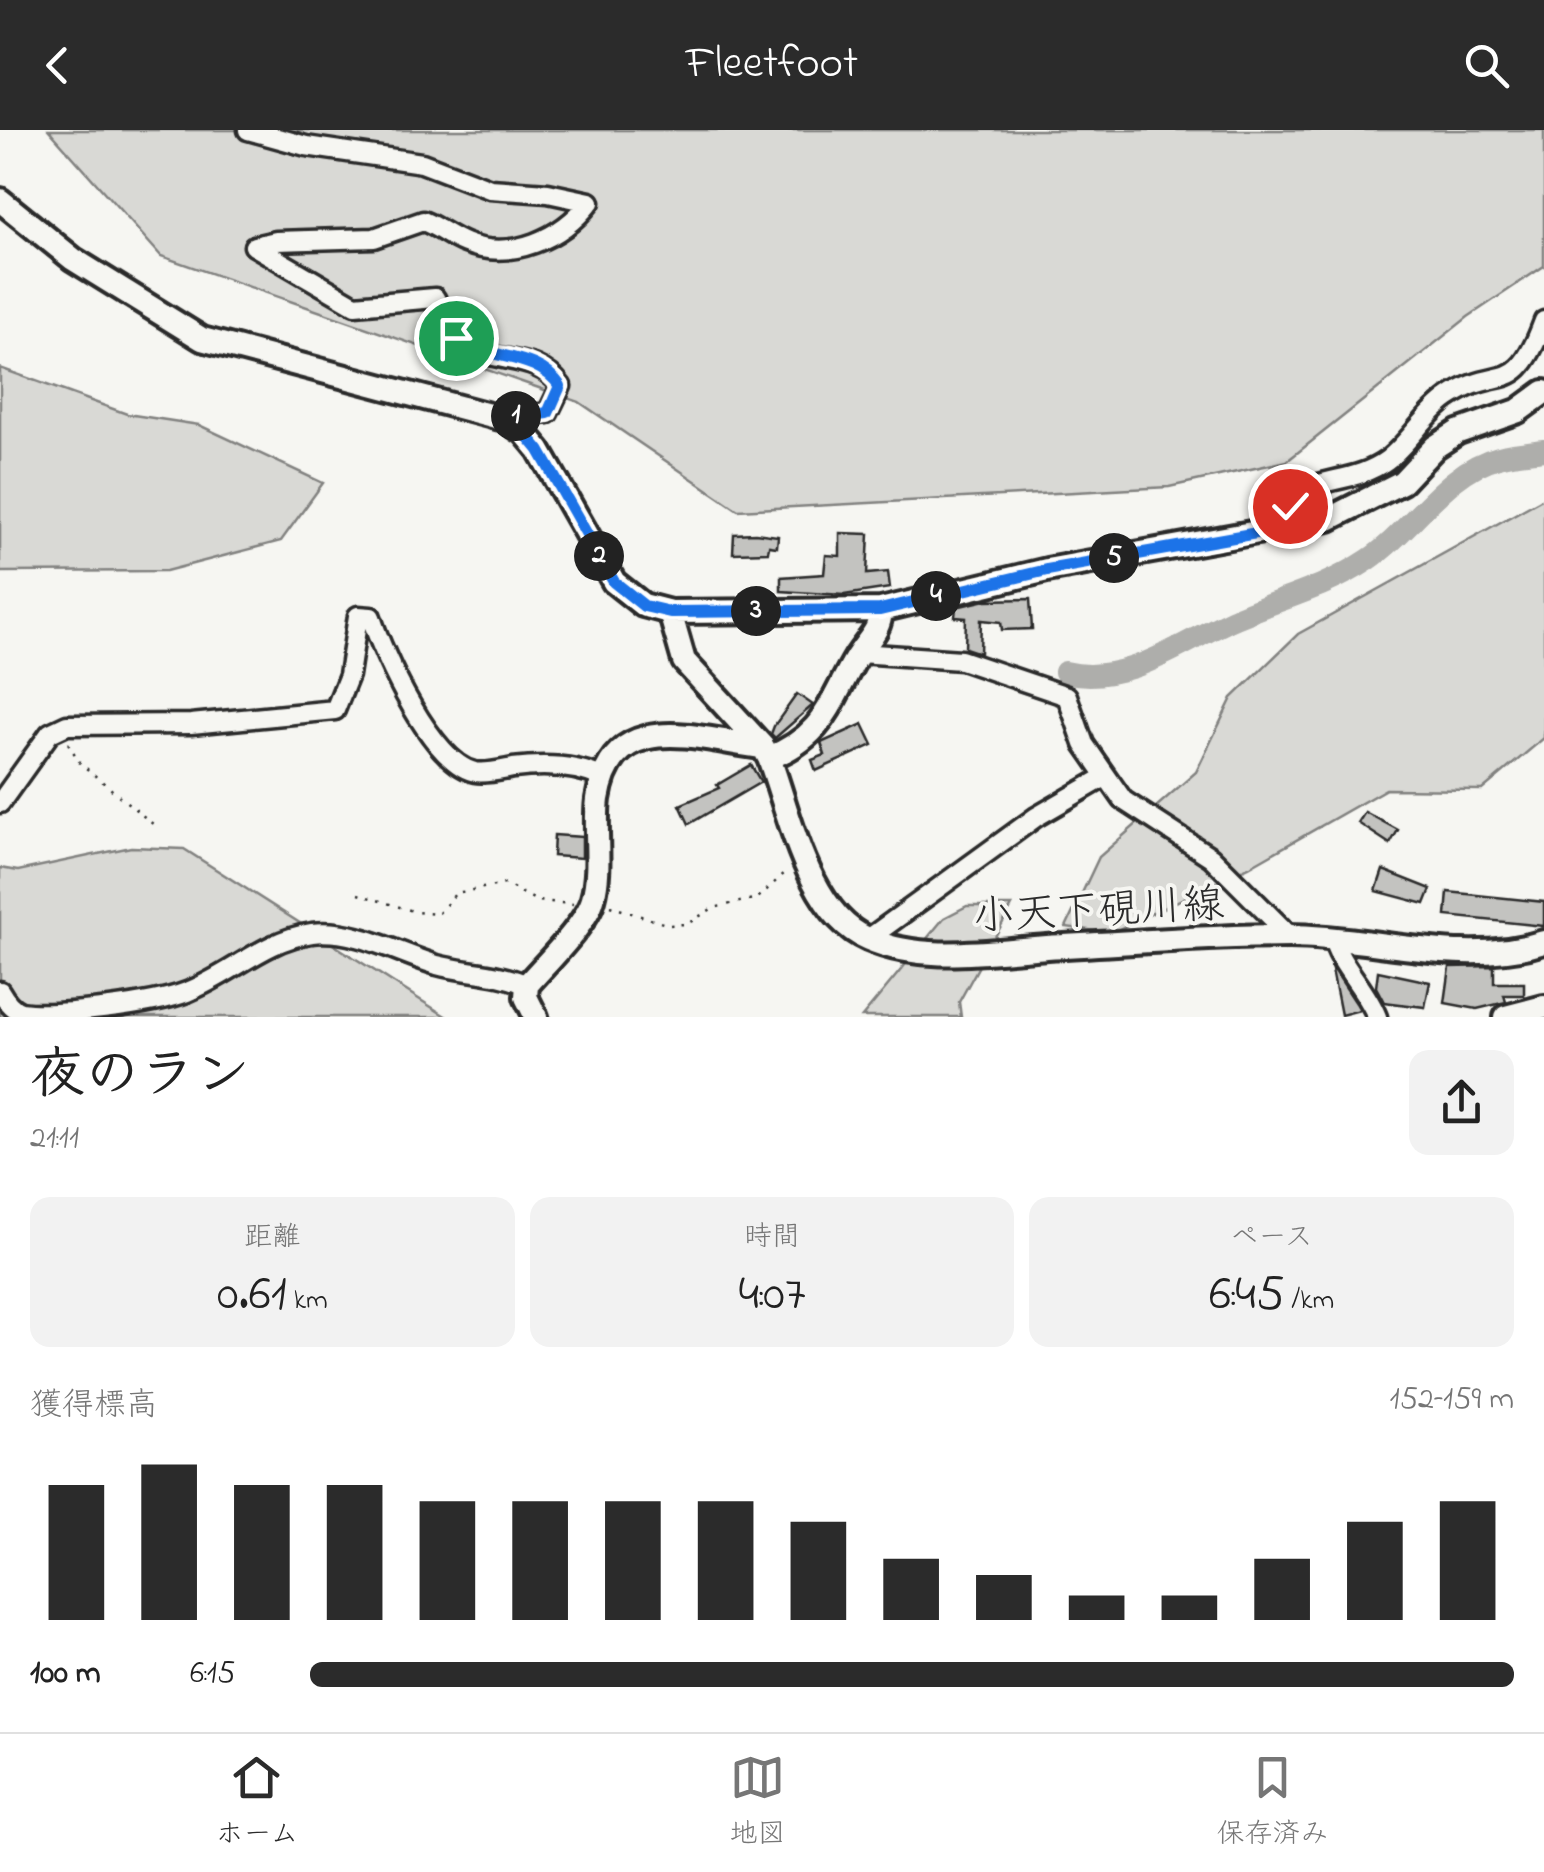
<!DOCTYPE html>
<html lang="ja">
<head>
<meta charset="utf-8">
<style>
  body { margin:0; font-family:"Indie Flower","Klee One",sans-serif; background:#f2f2f2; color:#222; height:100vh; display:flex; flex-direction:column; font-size:38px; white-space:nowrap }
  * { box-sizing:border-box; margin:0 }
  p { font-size:32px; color:#767676 }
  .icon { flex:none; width:55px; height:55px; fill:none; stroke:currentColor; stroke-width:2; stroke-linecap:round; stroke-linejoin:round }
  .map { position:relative; height:887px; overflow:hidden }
  .side { display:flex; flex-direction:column; background:#fff; flex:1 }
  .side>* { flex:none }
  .pin { position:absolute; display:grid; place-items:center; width:85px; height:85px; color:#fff; margin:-42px; border:5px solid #fff; border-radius:50%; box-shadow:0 2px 10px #0007 }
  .km { position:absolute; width:50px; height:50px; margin:-25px; border-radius:50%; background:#222; color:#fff; font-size:28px; line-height:50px; text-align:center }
  .round { display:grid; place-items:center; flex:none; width:105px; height:105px; border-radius:20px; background:#f2f2f2 }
  .head { display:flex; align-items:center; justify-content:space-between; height:170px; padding:0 30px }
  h1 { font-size:55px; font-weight:600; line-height:75px }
  .figures { display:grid; grid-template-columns:repeat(3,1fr); gap:15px; height:170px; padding:10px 30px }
  .figures div { display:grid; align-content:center; border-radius:20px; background:#f2f2f2; text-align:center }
  .figures b { font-size:50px; font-weight:600 }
  .figures small { font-size:28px; font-weight:400 }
  .figures p { font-size:28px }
  .chart { height:280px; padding:20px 30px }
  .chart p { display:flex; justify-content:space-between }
  .chart svg { width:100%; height:180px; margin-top:10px; stroke:#2b2b2b; stroke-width:6 }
  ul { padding:0 30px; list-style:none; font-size:32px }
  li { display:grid; grid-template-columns:160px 120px 1fr; align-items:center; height:75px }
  li i { height:25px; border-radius:12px; background:#2b2b2b }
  header { display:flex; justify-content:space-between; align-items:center; height:130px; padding:0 30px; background:#2b2b2b; color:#fff; font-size:45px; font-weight:600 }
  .menu { display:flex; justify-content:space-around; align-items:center; height:140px; border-top:2px solid #e0e0e0; background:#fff; font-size:28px; color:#767676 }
  .menu a { display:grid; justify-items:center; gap:5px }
  .menu .selected { color:#2b2b2b }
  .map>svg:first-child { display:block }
  .green { fill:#d9d9d5; stroke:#828280; stroke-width:2.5 }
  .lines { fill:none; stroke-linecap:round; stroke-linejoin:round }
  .river { stroke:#aeaeab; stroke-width:22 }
  .building { fill:#c3c3c0; stroke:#2b2b2b; stroke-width:2.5 }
  .minor-casing { stroke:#2b2b2b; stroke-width:25 }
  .major-casing { stroke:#2b2b2b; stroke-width:30 }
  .path { stroke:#2b2b2b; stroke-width:2.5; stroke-dasharray:2.5 8; stroke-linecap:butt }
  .minor { stroke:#f6f6f2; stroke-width:18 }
  .major { stroke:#f6f6f2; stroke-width:22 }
  .route-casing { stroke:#fff; stroke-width:20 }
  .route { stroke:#1a73e8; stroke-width:12 }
  .labels { text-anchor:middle; stroke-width:8; stroke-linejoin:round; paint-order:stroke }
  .street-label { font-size:42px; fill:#2b2b2b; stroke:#f6f6f2 }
</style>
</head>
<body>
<header><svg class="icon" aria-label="back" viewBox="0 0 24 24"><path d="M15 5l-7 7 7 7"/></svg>Fleetfoot<svg class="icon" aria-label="search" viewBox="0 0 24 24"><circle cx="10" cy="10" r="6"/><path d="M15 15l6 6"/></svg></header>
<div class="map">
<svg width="1544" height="887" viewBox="0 0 1544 887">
  <rect width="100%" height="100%" fill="#f6f6f2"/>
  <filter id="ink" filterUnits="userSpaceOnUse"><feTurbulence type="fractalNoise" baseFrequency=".01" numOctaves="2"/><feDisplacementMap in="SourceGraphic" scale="20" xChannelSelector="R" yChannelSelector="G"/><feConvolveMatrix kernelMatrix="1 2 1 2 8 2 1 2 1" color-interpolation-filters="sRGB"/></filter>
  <g filter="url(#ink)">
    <path class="green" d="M49,0h1495v136l-76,51 -181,144 -118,26 -431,23 -159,-108 -418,-146z
      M0,238l127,46 72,11 124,58 -42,58 -115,30 -166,1z
      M1544,368v240l-62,52 -96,-1 -137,78 -138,66 -45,-6 33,-70 97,-85 36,-74 66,-64z
      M131,717l53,2 263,168h-447v-149l18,3z
      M967,776h45l-53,96 2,15h-99l82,-99z"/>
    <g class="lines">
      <path class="river" d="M1065,542c62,15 118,-31 171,-54 46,-20 90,-30 132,-58 45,-30 77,-89 131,-103 14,-4 30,-5 45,-7"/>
    </g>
    <path class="building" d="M755,403l23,3 -1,11 -8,-1 -1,6 -35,1 1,-19z
      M840,403l29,1 -2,40 21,-2 2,16 -46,7 -63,-4v-14l43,-3 2,-19 14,1z
      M1030,469l2,30 -30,1 -1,-8 -20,-2 -1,33 -15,-5 1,-30 -11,-1 1,-10 30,-7z
      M797,564l16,11 -38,33 -4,-4 3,-8z
      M863,594l10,21 -57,26 -4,-11 13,-5 -4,-12z
      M751,635l10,17 -72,42 -9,-19 39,-17 -2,-3z
      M1365,682l33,18 -8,14 -32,-21z
      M554,705l28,2v21l-29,-2z
      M1383,740l48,19 -6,15 -49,-13z
      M1448,762l96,10v24l-98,-10z
      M1331,835l25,38 4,7 -19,5z
      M1494,836v17h30v12h-20l2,7 -29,7 -32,-6 5,-36z
      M1378,841l52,11 -5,25 -41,-5 -8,-15z"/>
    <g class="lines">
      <defs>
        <path id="minor" d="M248,0l58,16 116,17 68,26 58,4 42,9c-28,36 -79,60 -125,41 -15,-6 -27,-16 -42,-22l-49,17 -98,3 -22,5 101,59 80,-7c7,14 13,32 24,42 29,27 77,10 102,46l-13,27 -44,6
          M1291,397l-1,-21 9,-15c28,-13 61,-11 88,-31 23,-18 37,-45 61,-62 54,-37 66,4 96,-77
          M859,523l102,7 106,36 17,48 39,56 88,57 79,79
          M0,673l50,-70 17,-8 124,-1 144,-14 14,-35 9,-59 13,1c13,40 61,146 104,155 11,2 27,-2 38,-4 30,-4 63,-3 91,10
          M1333,808c6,27 33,50 44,79
          M868,809l168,-122 69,-40
          M0,861c5,9 12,18 21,21 34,5 132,-7 166,-20 44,-17 77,-52 125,-59 43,-5 85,20 125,32 30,8 61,7 90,20"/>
        <path id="major" d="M0,70l73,59 129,80 302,80 20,13 15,18 75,132 29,23 27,7 211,-2 166,-40 282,-51 73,-37 33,-35 23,-15 60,-21 26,-19
          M670,482l14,49 79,86
          M769,628c21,56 39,155 99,181 55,24 121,12 179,8 81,-4 162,-11 242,-11 84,0 174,32 255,6
          M536,887l-10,-20 1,-12c18,-21 59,-60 66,-86 9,-32 1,-68 5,-100 15,-95 104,-58 165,-52l6,11c57,-23 60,-55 87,-100 11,-18 24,-26 25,-48
          M1506,887l38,-10"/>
      </defs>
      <use href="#minor" class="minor-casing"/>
      <use href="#major" class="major-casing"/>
      <path class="path" d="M68,613l12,20 74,62
        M358,764l58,18 22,2 18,-21 49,-9 32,17 36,3
        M610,776l59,19 18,-1 26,-16 45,-10 29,-27"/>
      <use href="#minor" class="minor"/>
      <use href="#major" class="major"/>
    </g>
  </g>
  <g class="lines" filter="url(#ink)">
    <defs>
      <path id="route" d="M456,208c32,23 80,13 104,48l-12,27 -44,6 20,13 15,18 75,132 30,24 26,6 210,-2 167,-40 244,-43 -1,-21"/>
    </defs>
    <use href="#route" class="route-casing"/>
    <use href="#route" class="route"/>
  </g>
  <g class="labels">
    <g class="street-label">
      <text transform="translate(1098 778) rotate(-3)" y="15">小天下硯川線</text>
    </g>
  </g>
</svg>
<div class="pin" style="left:456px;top:208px;background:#1e9e55"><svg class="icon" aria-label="arrive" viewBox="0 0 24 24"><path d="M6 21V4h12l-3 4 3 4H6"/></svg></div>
<div class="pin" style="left:1290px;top:376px;background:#d93025"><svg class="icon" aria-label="check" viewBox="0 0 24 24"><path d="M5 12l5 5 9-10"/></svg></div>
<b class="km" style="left:516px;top:286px">1</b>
<b class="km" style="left:599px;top:426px">2</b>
<b class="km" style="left:756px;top:481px">3</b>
<b class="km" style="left:936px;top:466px">4</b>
<b class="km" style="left:1114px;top:428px">5</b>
</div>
<section class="side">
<div class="head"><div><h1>夜のラン</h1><p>21:11</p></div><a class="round"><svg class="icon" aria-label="share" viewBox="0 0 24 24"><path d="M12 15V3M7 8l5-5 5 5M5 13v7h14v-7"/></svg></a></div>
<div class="figures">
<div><p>距離</p><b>0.61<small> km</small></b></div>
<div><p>時間</p><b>4:07</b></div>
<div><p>ペース</p><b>6:45<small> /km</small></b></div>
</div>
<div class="chart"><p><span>獲得標高</span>152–159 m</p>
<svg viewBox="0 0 160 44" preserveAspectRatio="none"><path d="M5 44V11M15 44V6M25 44V11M35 44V11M45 44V15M55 44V15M65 44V15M75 44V15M85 44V20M95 44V29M105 44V33M115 44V38M125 44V38M135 44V29M145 44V20M155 44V15"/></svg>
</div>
<ul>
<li><b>100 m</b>6:15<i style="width:100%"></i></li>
</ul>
</section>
<nav class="menu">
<a class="selected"><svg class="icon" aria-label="home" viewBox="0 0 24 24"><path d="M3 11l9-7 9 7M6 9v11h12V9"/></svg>ホーム</a>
<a><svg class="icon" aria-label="map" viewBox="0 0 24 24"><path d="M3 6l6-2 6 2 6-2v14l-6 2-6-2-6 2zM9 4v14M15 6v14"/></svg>地図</a>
<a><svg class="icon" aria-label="saved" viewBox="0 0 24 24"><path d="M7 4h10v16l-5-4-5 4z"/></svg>保存済み</a>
</nav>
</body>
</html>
